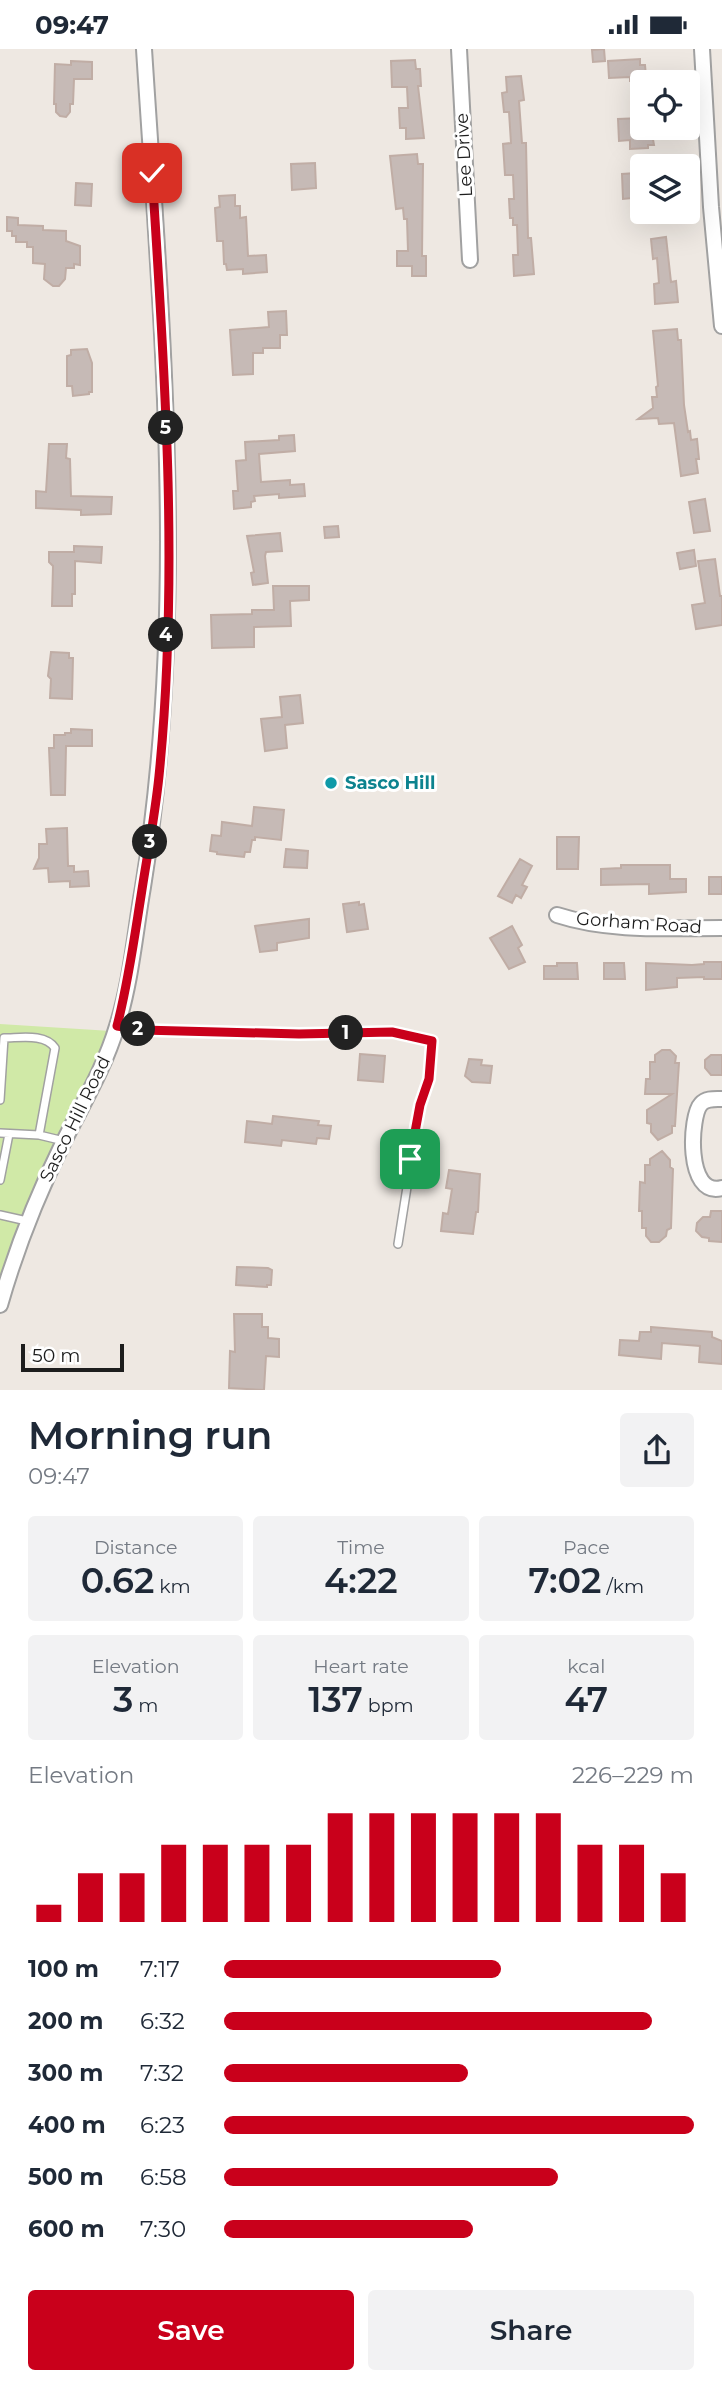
<!DOCTYPE html>
<html lang="en">
<head>
<meta charset="utf-8">
<style>
  body { margin:0; font-family:Montserrat,sans-serif; background:#f2f2f3; color:#1f2937; height:100vh; display:flex; flex-direction:column; font-size:26px; white-space:nowrap }
  * { box-sizing:border-box; margin:0 }
  p { font-size:23px; color:#747a83 }
  .icon { flex:none; width:38px; height:38px; fill:none; stroke:currentColor; stroke-width:2; stroke-linecap:round; stroke-linejoin:round }
  .map { position:relative; height:1341px; overflow:hidden }
  .drawer { display:flex; flex-direction:column; background:#fff; flex:1 }
  .drawer>* { flex:none }
  .buttons { position:absolute; left:630px; top:21px; display:grid; gap:14px }
  .buttons a { display:grid; place-items:center; width:70px; height:70px; border-radius:7px; background:#fff; box-shadow:0 7px 28px #0002; font-size:35px }
  .scale { position:absolute; left:21px; bottom:18px; width:103px; box-sizing:border-box; padding-left:7px; border:4px solid #1d1d1d; border-top:0; font-size:19px; line-height:24px; white-space:nowrap; color:#1d1d1d; -webkit-text-stroke:5px #fff; paint-order:stroke }
  .pin { position:absolute; display:grid; place-items:center; width:60px; height:60px; color:#fff; margin:-30px; border-radius:14px; box-shadow:0 4px 10px #0006 }
  .km { position:absolute; width:35px; height:35px; margin:-18px; border-radius:50%; background:#222; color:#fff; font-size:19px; line-height:35px; text-align:center }
  .round { display:grid; place-items:center; flex:none; width:74px; height:74px; border-radius:7px; background:#f2f2f3 }
  .headline { display:flex; align-items:center; justify-content:space-between; height:119px; padding:0 28px }
  h1 { font-size:38px; font-weight:600; line-height:52px }
  .metrics { display:grid; grid-template-columns:repeat(3,1fr); gap:10px; height:119px; padding:7px 28px }
  .metrics div { display:grid; align-content:center; border-radius:7px; background:#f2f2f3; text-align:center }
  .metrics b { font-size:35px; font-weight:600 }
  .metrics small { font-size:19px; font-weight:400 }
  .metrics p { font-size:19px }
  .chart { height:196px; padding:14px 28px }
  .chart p { display:flex; justify-content:space-between }
  .chart svg { width:100%; height:126px; margin-top:7px; stroke:#c9001b; stroke-width:6 }
  .action { display:flex; gap:14px; margin-top:auto; padding:14px 28px }
  .action a { flex:1; height:80px; border-radius:7px; background:#c9001b; color:#fff; font-size:28px; font-weight:600; line-height:80px; text-align:center }
  .action a+a { background:#f2f2f3; color:#1f2937 }
  ul { padding:0 28px; list-style:none; font-size:23px }
  li { display:grid; grid-template-columns:112px 84px 1fr; align-items:center; height:52px }
  li i { height:18px; border-radius:9px; background:#c9001b }
  .status { display:flex; justify-content:space-between; align-items:center; height:49px; padding:0 35px; background:#fff; direction:ltr }
  .status svg { height:19px; fill:currentColor }
  .map>svg:first-child { display:block }
  .grass { fill:#d0e9a7 }
  .building { fill:#c6bab6; stroke:#c0ada5; stroke-width:2 }
  .lines { fill:none; stroke-linecap:round; stroke-linejoin:round }
  .service-casing { stroke:#a1a1a1; stroke-width:10 }
  .minor-casing { stroke:#a1a1a1; stroke-width:18 }
  .service { stroke:#fff; stroke-width:7 }
  .minor { stroke:#fff; stroke-width:14 }
  .route-casing { stroke:#fff; stroke-width:14 }
  .route { stroke:#c9001b; stroke-width:9 }
  .culture-dot { fill:#0f9aa8; stroke:#fff; stroke-width:2.5 }
  .labels { text-anchor:middle; stroke-width:6; stroke-linejoin:round; paint-order:stroke }
  .street-label { font-size:18px; fill:#1d1d1d; stroke:#fff }
  .culture-label { font-size:18px; font-weight:bold; fill:#0d838f; stroke:#fff; text-anchor:start }
</style>
</head>
<body>
<div class="status"><b>09:47</b><svg viewBox="0 0 49 12"><path d="M0 12V9h3v3zM5 12V6h3v6zM10 12V3h3v9zM15 12V0h3v12zM26 1h20v11H26zM47 4h2v5h-2z"/></svg></div>
<div class="map">
<svg width="722" height="1341" viewBox="0 0 722 1341">
  <rect width="100%" height="100%" fill="#eee8e2"/>
  <path class="grass" d="M0,975l111,7 -12,33 -26,45 -42,84 -8,30 -19,44 -4,16z"/>
  <path class="building" d="M604,0l1,12 -12,1 -1,-12z
    M640,10v6h5l1,11h-4v4l-12,1v-4l-21,1 -1,-17z
    M415,11l1,9h4l1,17h-3l6,52 -18,1v-11h-6l-1,-20h9l-1,-21h-15l-1,-26z
    M71,12l21,1v17h-18l-1,25h-3v8l-4,5 -6,-1 -4,-4v-8h-2l1,-40 16,1z
    M521,27l3,24 -5,1 3,42h4l2,95h3l3,36 -20,2 -1,-21h5l-1,-30h-4v-7h-3l-1,-19h5l-1,-24h-8l-2,-31 8,-1 -2,-31h-5l-2,-19 5,-1 -1,-15z
    M642,69v10h9l3,17h-6v3l-18,1v-9l-11,1 -1,-22z
    M417,105l1,10h5l-1,92h4v20h-14v-10h-15v-15h11l-1,-32h-3l-1,-11 -7,1 -6,-53z
    M315,114l1,25 -24,2 -1,-26z
    M636,124v3h6v21l-19,2 -1,-25z
    M76,134l16,1 -1,22 -16,-1z
    M235,146v11h5v12l6,-1 2,39 18,-1 1,17 -24,2v-5l-16,1 -1,-6h-2l-1,-23h-6l-2,-33 5,-1 -1,-11z
    M7,168l11,1v7l25,1v4l23,1v10l14,5v19l-6,-1v4h-8l-1,11 -6,7h-6l-9,-7 1,-15 -12,-1v-16h-6v-5h-11v-6h-4v-5h-5z
    M666,188l5,45 5,-1 2,21 -23,2 -1,-20 5,-1 -2,-25 -4,1 -2,-20z
    M286,262l1,24h-7v13h-17v5h-10v21l-20,1 -3,-45 39,-3 -1,-15z
    M677,280l1,11h3l3,65 4,27 2,-1 1,9 6,-1 2,20h-3l2,14 -17,3 -7,-53 -15,1 -1,-6 -20,1 15,-11 -1,-11h5l-1,-10 2,-1 -5,-55z
    M87,300l5,14v29h-3v2l-16,2 -1,-10h-5v-30l4,-1v-5z
    M294,386l1,16 -36,3 2,28 29,-2v5l14,-1 1,12 -26,2v-4l-25,2 1,5 -4,1v5l-17,2 -1,-18h5l-2,-30 10,-1 -1,-18 34,-2v-4z
    M49,395h18l-1,14 4,1 1,37 41,1 -1,17 -30,1v-5l-45,-2v-17l10,1z
    M705,450l5,32 -16,2 -5,-31z
    M338,477l1,11 -14,1 -1,-11z
    M280,484l2,18 -16,1 -1,4 3,27 -15,2 -2,-12 3,-1 -7,-36z
    M74,497l28,1 -1,16 -26,-2v33h-3v12h-20l1,-40 -4,-4v-10h25z
    M694,501l2,16 -16,3 -3,-16z
    M715,510l5,37h2v29l-26,4 -4,-24 13,-2 -7,-42z
    M273,537h36v14l-19,1 1,25 -37,1v20l-42,1 -1,-33 41,-1v-4h22z
    M51,603l18,1v5h4l-1,41 -22,-1 1,-19 -3,-3z
    M300,646l3,28 -18,2 2,23 -22,3 -4,-32 21,-2 -2,-20z
    M71,680l21,1v16h-26l-1,49h-14l-2,-47h5v-13h11v-2h6z
    M254,758l30,3 -3,30 -26,-3v3h-3l-2,12h-5l-1,5 -27,-3v-2l-7,-1 2,-16 9,1 1,-14 30,4z
    M67,779l1,38h6v6l14,-1 1,15 -19,1v-6l-21,1 -1,-14 -14,1 5,-11v-14h8l-1,-15z
    M557,788h22l-1,32h-21z
    M286,800l22,2 -1,17 -23,-1z
    M520,810l12,7 -10,19 5,2 -6,11 -5,-3 -4,8 -14,-7z
    M621,816h49v14h16v13l-37,2v-10l-48,1v-16l20,-1z
    M709,828h13v17h-13z
    M359,853v3l5,-1 4,25 -21,3 -4,-28z
    M309,870v19l-32,5v7l-17,2 -5,-26z
    M512,877l10,19 -4,3 7,14 -16,7 -19,-31z
    M704,913h18v17h-18v-2l-27,1v9l-31,3v-27l46,2 12,-1z
    M557,914h20l1,16h-34v-13h13z
    M604,914h20l1,16h-21z
    M662,1001h8l6,6 -1,7h4l-1,15 -3,48h-3v7l-14,7 -7,-8v-8l-4,-1v-13l25,-16h-27l1,-15h4v-17h5v-7z
    M360,1005l25,2 -2,26 -25,-2z
    M711,1006h11v20h-11l-6,-7v-8z
    M469,1010l13,1 -1,5 11,1 -2,17 -18,-1 -7,-6z
    M273,1067l46,5 -1,4 13,1 -2,13 -12,-1 -1,6 -34,-4 -1,6 -36,-4 2,-21 25,3z
    M662,1102l8,9v7l3,2 -2,59 -4,2 -1,6 -7,6h-8l-5,-6v-8h-4v-17h-3l1,-29 5,1v-18h5v-6z
    M449,1121l31,4 -2,38h-2l-3,22 -32,-3 2,-18 5,1 4,-25 -6,-1z
    M711,1162h11v31l-13,-1v-3l-7,-1 -6,-6 1,-8 6,-6h7z
    M237,1218l31,1 4,2 -1,15h-4v2l-31,-2z
    M234,1265h28v13h6v11l11,1v18l-13,-1 -2,34 -35,-2 1,-37 5,1z
    M651,1278l61,5v5l10,4v23l-23,-2 1,-16 -38,-3 -1,16 -42,-4 1,-15 19,1 1,-9h11z"/>
  <g class="lines">
    <defs>
      <path id="service" d="M117,977l25,4 157,4 93,-2 40,9 -3,38 -9,26 -22,139
        M0,1051l4,-62c16,0 41,-5 51,10l-16,87
        M0,1084l39,2 25,6
        M0,1131l9,-46
        M0,1166l27,6"/>
      <path id="minor" d="M459,0l11,211
        M702,0l9,158 11,119
        M557,866c52,17 111,13 165,13
        M722,1050c-7,0 -16,-1 -21,5 -11,11 -16,94 21,84
        M0,1256c16,-56 37,-109 63,-162 19,-38 42,-76 54,-117 14,-44 18,-93 26,-139 45,-279 19,-558 1,-838"/>
    </defs>
    <use href="#service" class="service-casing"/>
    <use href="#minor" class="minor-casing"/>
    <use href="#service" class="service"/>
    <use href="#minor" class="minor"/>
  </g>
  <g class="lines">
    <defs>
      <path id="route" d="M152,124c13,200 27,403 7,603 -4,40 -12,80 -18,120 -7,44 -13,88 -24,130l25,4 157,4 93,-2 40,9 -3,38 -9,26 -10,54"/>
    </defs>
    <use href="#route" class="route-casing"/>
    <use href="#route" class="route"/>
  </g>
  <circle class="culture-dot" cx="331" cy="734" r="7"/>
  <g class="labels">
    <g class="street-label">
      <text transform="translate(464 106) rotate(-93)" y="6">Lee Drive</text>
      <text transform="translate(639 874) rotate(4)" y="6">Gorham Road</text>
      <text transform="translate(75 1070) rotate(-64)" y="6">Sasco Hill Road</text>
    </g>
    <g class="culture-label">
      <text x="345" y="740">Sasco Hill</text>
    </g>
  </g>
</svg>
<div class="buttons">
<a><svg class="icon" aria-label="locate" viewBox="0 0 24 24"><circle cx="12" cy="12" r="6"/><path d="M12 2v4M12 18v4M2 12h4M18 12h4"/></svg></a>
<a><svg class="icon" aria-label="layers" viewBox="0 0 24 24"><path d="M12 4l9 5-9 5-9-5zM3 14l9 5 9-5"/></svg></a>
</div>
<div class="scale">50 m</div>
<div class="pin" style="left:410px;top:1110px;background:#1e9e55"><svg class="icon" aria-label="arrive" viewBox="0 0 24 24"><path d="M6 21V4h12l-3 4 3 4H6"/></svg></div>
<div class="pin" style="left:152px;top:124px;background:#d93025"><svg class="icon" aria-label="check" viewBox="0 0 24 24"><path d="M5 12l5 5 9-10"/></svg></div>
<b class="km" style="left:346px;top:984px">1</b>
<b class="km" style="left:138px;top:980px">2</b>
<b class="km" style="left:150px;top:793px">3</b>
<b class="km" style="left:166px;top:586px">4</b>
<b class="km" style="left:166px;top:379px">5</b>
</div>
<section class="drawer">
<div class="headline"><div><h1>Morning run</h1><p>09:47</p></div><a class="round"><svg class="icon" aria-label="share" viewBox="0 0 24 24"><path d="M12 15V3M7 8l5-5 5 5M5 13v7h14v-7"/></svg></a></div>
<div class="metrics">
<div><p>Distance</p><b>0.62<small> km</small></b></div>
<div><p>Time</p><b>4:22</b></div>
<div><p>Pace</p><b>7:02<small> /km</small></b></div>
</div>
<div class="metrics">
<div><p>Elevation</p><b>3<small> m</small></b></div>
<div><p>Heart rate</p><b>137<small> bpm</small></b></div>
<div><p>kcal</p><b>47</b></div>
</div>
<div class="chart"><p><span>Elevation</span>226–229 m</p>
<svg viewBox="0 0 160 44" preserveAspectRatio="none"><path d="M5 44V38M15 44V27M25 44V27M35 44V17M45 44V17M55 44V17M65 44V17M75 44V6M85 44V6M95 44V6M105 44V6M115 44V6M125 44V6M135 44V17M145 44V17M155 44V27"/></svg>
</div>
<ul>
<li><b>100 m</b>7:17<i style="width:59%"></i></li>
<li><b>200 m</b>6:32<i style="width:91%"></i></li>
<li><b>300 m</b>7:32<i style="width:52%"></i></li>
<li><b>400 m</b>6:23<i style="width:100%"></i></li>
<li><b>500 m</b>6:58<i style="width:71%"></i></li>
<li><b>600 m</b>7:30<i style="width:53%"></i></li>
</ul>
<div class="action"><a>Save</a><a>Share</a></div>
</section>
</body>
</html>
